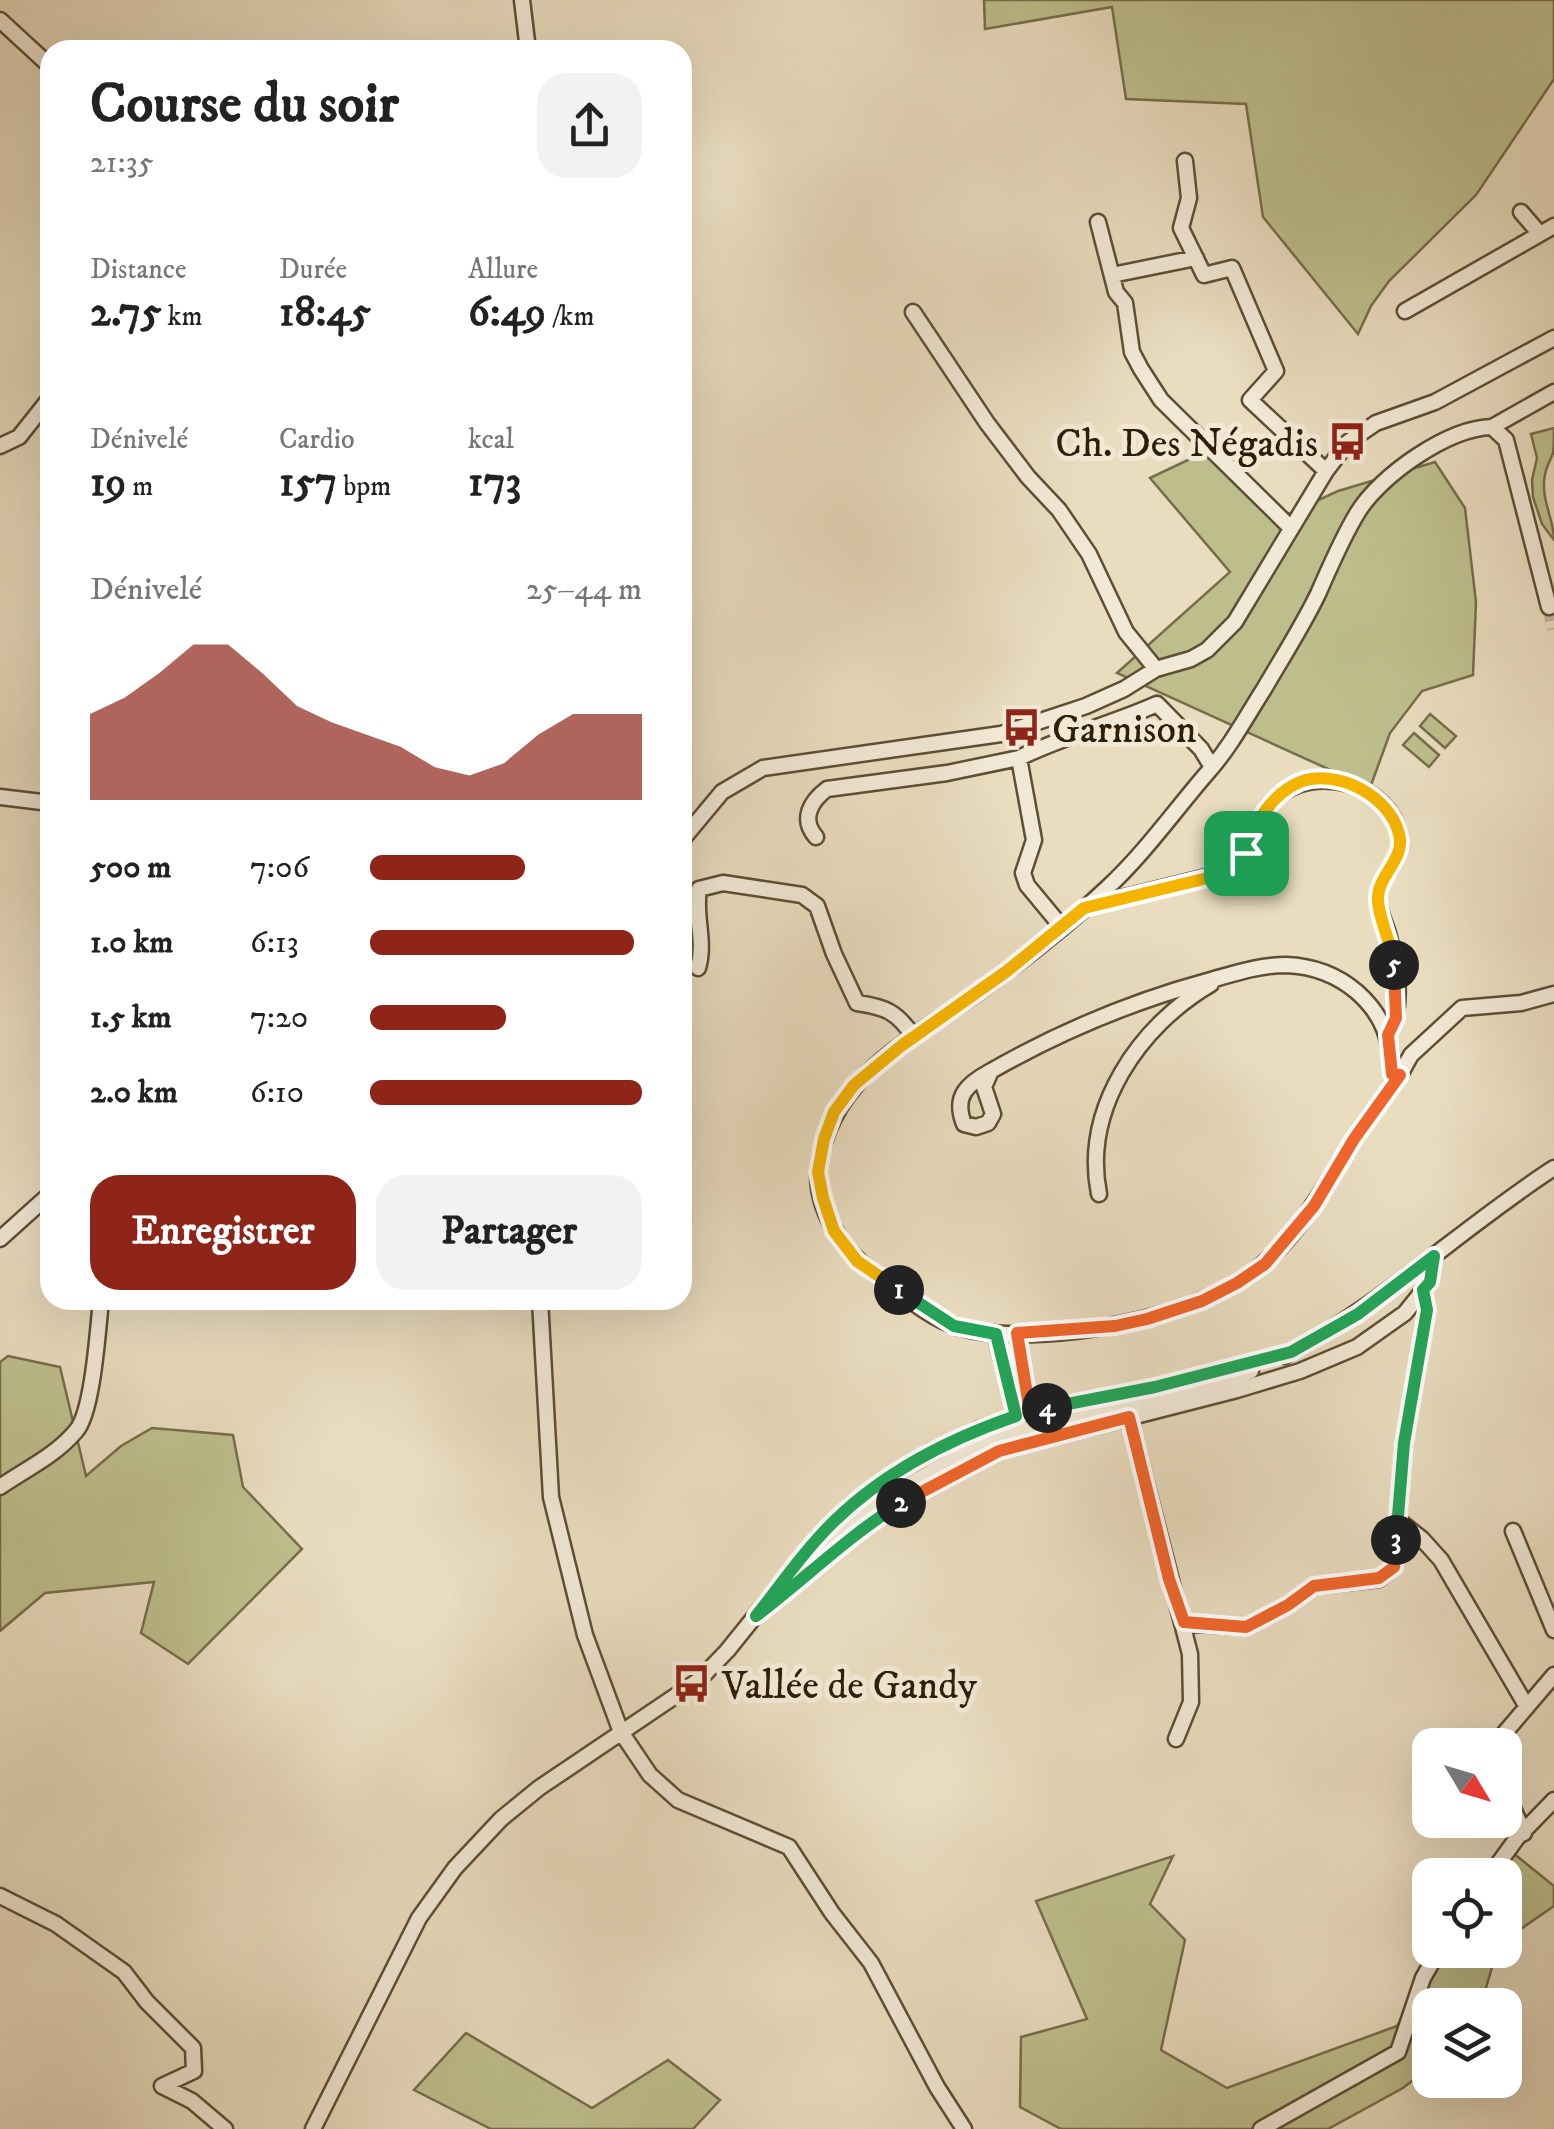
<!DOCTYPE html>
<html lang="fr">
<head>
<meta charset="utf-8">
<style>
  body { margin:0; font-family:"IM FELL DW Pica",serif; background:#f2f2f2; color:#222; height:100vh; display:flex; flex-direction:column; font-size:38px; white-space:nowrap }
  * { box-sizing:border-box; margin:0 }
  p { font-size:32px; color:#767676 }
  .icon { flex:none; width:55px; height:55px; fill:none; stroke:currentColor; stroke-width:2; stroke-linecap:round; stroke-linejoin:round }
  .map { position:relative; flex:1; overflow:hidden }
  .drawer { position:absolute; left:40px; top:40px; width:652px; height:1270px; display:flex; flex-direction:column; background:#fff; border-radius:30px; box-shadow:0 10px 40px #0002 }
  .drawer>* { flex:none }
  .needle { width:65px; rotate:128deg }
  .fabs { position:absolute; left:1412px; top:1728px; display:grid; gap:20px }
  .fabs a { display:grid; place-items:center; width:110px; height:110px; border-radius:20px; background:#fff; box-shadow:0 10px 40px #0002; font-size:50px }
  .pin { position:absolute; display:grid; place-items:center; width:85px; height:85px; color:#fff; margin:-42px; border-radius:20px; box-shadow:0 5px 15px #0006 }
  .km { position:absolute; width:50px; height:50px; margin:-25px; border-radius:50%; background:#222; color:#fff; font-size:28px; line-height:50px; text-align:center }
  .round { display:grid; place-items:center; flex:none; width:105px; height:105px; border-radius:30px; background:#f2f2f2 }
  .overview { display:flex; align-items:center; justify-content:space-between; height:170px; padding:0 50px }
  h1 { font-size:55px; font-weight:700; line-height:75px }
  .figures { display:grid; grid-template-columns:repeat(3,1fr); gap:15px; height:170px; padding:10px 50px }
  .figures div { display:grid; align-content:center }
  .figures b { font-size:42px; font-weight:700 }
  .figures small { font-size:28px; font-weight:400 }
  .figures p { font-size:28px }
  .chart { height:280px; padding:20px 50px }
  .chart p { display:flex; justify-content:space-between }
  .chart svg { width:100%; height:180px; margin-top:10px; fill:#8f2418; opacity:.7 }
  .primary-button { display:flex; gap:20px; margin-top:auto; padding:20px 50px }
  .primary-button a { flex:1; height:115px; border-radius:30px; background:#8f2418; color:#fff; font-size:40px; font-weight:700; line-height:115px; text-align:center }
  .primary-button a+a { background:#f2f2f2; color:#222 }
  ul { padding:0 50px; list-style:none; font-size:32px }
  li { display:grid; grid-template-columns:160px 120px 1fr; align-items:center; height:75px }
  li i { height:25px; border-radius:12px; background:#8f2418 }
  .map>svg:first-child { display:block }
  .green { fill:#bebe8d; stroke:#766e49; stroke-width:2.5 }
  .lines { fill:none; stroke-linecap:round; stroke-linejoin:round }
  .minor-tunnel { stroke:#c4b69a; stroke-width:14; stroke-dasharray:14 7; stroke-linecap:butt }
  .minor-casing { stroke:#5e4e34; stroke-width:19 }
  .minor { stroke:#f1e8d5; stroke-width:14 }
  .split-1-casing { stroke:#fff; stroke-width:20 }
  .split-2-casing { stroke:#fff; stroke-width:20 }
  .split-3-casing { stroke:#fff; stroke-width:20 }
  .split-4-casing { stroke:#fff; stroke-width:20 }
  .split-5-casing { stroke:#fff; stroke-width:20 }
  .split-6-casing { stroke:#fff; stroke-width:20 }
  .split-1 { stroke:#f5b400; stroke-width:12 }
  .split-2 { stroke:#22a559; stroke-width:12 }
  .split-3 { stroke:#f0652b; stroke-width:12 }
  .split-4 { stroke:#22a559; stroke-width:12 }
  .split-5 { stroke:#f0652b; stroke-width:12 }
  .split-6 { stroke:#f5b400; stroke-width:12 }
  .labels { text-anchor:middle; stroke-width:10; stroke-linejoin:round; paint-order:stroke }
  .poi-label { font-size:40px; fill:#2f1e05; stroke:#f1e8d5; text-anchor:start }
</style>
</head>
<body>
<div class="map">
<svg width="1554" height="2129" viewBox="0 0 1554 2129">
  <rect width="100%" height="100%" fill="#e9dcbf"/>
  <filter id="stains"><feTurbulence type="fractalNoise" baseFrequency=".002" numOctaves="4"/><feColorMatrix values="0 0 0 0 .2 0 0 0 0 .09 0 0 0 0 .02 0 0 0 .5 -.17"/></filter>
  <radialGradient id="worn" r=".72"><stop offset=".6" stop-color="#630" stop-opacity="0"/><stop offset="1" stop-color="#630" stop-opacity=".3"/></radialGradient>
  <path class="green" d="M984,0h570v79l-78,116 -87,86 -18,25 -13,28 -95,-117 -17,-113 -120,-5 -14,-92 -127,22z
    M1554,428c0,7 0,18 -1,25 -4,11 -9,17 -9,31 -1,20 10,36 10,56l-12,-16 -9,-27 -1,-17 5,-22 -6,-24z
    M1215,447l69,69 54,-25 97,-29 30,46 11,94 -3,73 -51,16 -32,42 -20,55 -253,-115 113,-101 -80,-94z
    M1430,714l26,22 -11,12 -25,-22z
    M1414,733l25,22 -10,12 -26,-22z
    M8,1356l52,11 26,109 35,-30 31,-18 81,7 10,52 59,62 -114,115 -47,-31 13,-51 -109,11 -45,38v-269z
    M1513,1853l41,33v20l-49,34v-65h-7z
    M1173,1856l-23,48 35,36 -24,110 66,38 170,-62 51,-76h49l-16,55h-51v62l-27,21 -75,41h-267l-41,-22 1,-70 66,-18 -51,-118z
    M466,2033l126,75 76,-48 52,40 -27,29h-202l-77,-39z"/>
  <g class="lines">
    <path class="minor-tunnel" d="M1549,607l5,22"/>
    <defs>
      <path id="minor" d="M522,0l6,50
        M0,20l50,46
        M1185,161l4,37 -8,30 23,47 28,-7 44,103 -26,29 76,71
        M1521,212l19,22 14,-8
        M1098,222l18,70 9,11 7,49 9,17 20,31 130,128
        M1112,275l84,-17
        M1405,311l135,-77
        M913,312l74,111 41,54 31,33 30,44 37,78 30,37
        M1492,427l62,-35
        M0,446l19,-9 31,-39
        M1019,758c45,-22 93,-34 138,-54l44,45 11,18
        M0,797l50,6
        M816,837c-16,-18 -5,-36 11,-48l120,-16 72,-15 15,82 -11,33 4,12 34,41
        M682,840l40,-48 41,-24 238,-34 85,-28 38,-17 32,-20 35,-10 16,-9 28,-28 91,-151 22,-29 28,-19 59,-21 119,-64
        M1085,907l138,-34 16,-8c13,-23 17,-48 37,-67 39,-35 113,-15 124,38 5,24 -24,41 -22,64 1,12 8,25 11,37 8,29 15,72 -1,98
        M698,968c8,-27 -4,-52 1,-79l24,-6 79,12 15,11 17,48 23,49c29,4 40,9 57,34
        M991,1071l-7,16 9,27 -5,9 -12,4 -12,-3c-11,-28 3,-40 27,-53 70,-40 142,-70 220,-91 25,-7 49,-15 75,-15 27,1 51,10 71,27 26,23 34,47 35,81l8,2 11,-20 51,-47 59,-5 33,-9
        M1400,1075c-15,22 -33,44 -47,66 -32,51 -61,108 -113,140 -64,41 -209,67 -282,46 -30,-9 -59,-36 -84,-54 -32,-22 -61,-67 -55,-108 13,-90 94,-126 161,-174 42,-30 89,-67 127,-103 37,-34 68,-78 101,-116 23,-26 38,-55 56,-83 18,-31 38,-62 54,-95 12,-27 24,-56 40,-82 23,-37 90,-84 134,-85l14,13 43,167
        M1099,1194c-17,-85 40,-168 112,-210
        M0,1239l50,-45
        M540,1300l11,197 34,138 36,97 29,43 28,25 111,47 43,66 39,50 66,124 27,42
        M1017,1333l12,83
        M995,1334l24,88
        M1284,1356c99,-51 177,-128 270,-188
        M1129,1417l61,237 1,48 -15,37
        M0,1487c26,-18 55,-31 76,-56 17,-19 22,-103 25,-131
        M1398,1520l24,19 19,21 86,147
        M1513,1531l41,99
        M811,1555c55,-45 115,-86 181,-113 83,-34 175,-41 259,-71
        M775,1601l79,-67 44,-29 101,-54 238,-61 63,-19 57,-24 48,-34 25,-31 4,-26
        M1184,1623l62,4 42,-22 26,-19 65,-7 15,-12 10,-124 23,-133 -4,-20
        M1499,1745l3,-9 52,-61
        M1505,1790l19,43
        M1490,1875l27,-37 37,-38
        M0,1896l56,28 68,48 23,30 46,46 1,23 -32,15 30,15 33,28
        M313,2129l106,-211 36,-50 46,-49 38,-31 160,-108 28,-29 91,-113 33,-33 81,-54 47,-22 51,-18 125,-24 136,-35
        M1261,2129l137,-77 25,-74 16,-28"/>
    </defs>
    <use href="#minor" class="minor-casing"/>
    <use href="#minor" class="minor"/>
  </g>
  <g class="lines">
    <defs>
      <path id="split-1" d="M899,1290l-42,-29 -23,-30 -11,-33 -5,-26 6,-33 10,-27 20,-27 47,-39 106,-75 77,-63 140,-34 15,-9 7,-12"/>
      <path id="split-2" d="M899,1290l55,36 42,8 20,82c-73,25 -145,63 -197,121 -23,25 -42,53 -63,79 49,-37 92,-80 145,-113"/>
      <path id="split-3" d="M901,1503l98,-52 130,-34 40,162 15,43 62,5 42,-22 26,-19 65,-8 15,-11 2,-27"/>
      <path id="split-4" d="M1047,1408l108,-21 136,-35 67,-38 76,-58 -4,26 -7,8 4,20 -23,133 -8,97"/>
      <path id="split-5" d="M1047,1408l-17,4 -13,-79 98,-7 32,-7 55,-18 35,-18 28,-19 49,-58 40,-67 46,-64 -8,-1 -4,-39 8,-17 -2,-53"/>
      <path id="split-6" d="M1246,853c7,-28 25,-59 54,-71 37,-14 90,14 99,52 7,24 -20,40 -21,63 -1,18 14,47 16,68"/>
    </defs>
    <use href="#split-1" class="split-1-casing"/>
    <use href="#split-2" class="split-2-casing"/>
    <use href="#split-3" class="split-3-casing"/>
    <use href="#split-4" class="split-4-casing"/>
    <use href="#split-5" class="split-5-casing"/>
    <use href="#split-6" class="split-6-casing"/>
    <use href="#split-1" class="split-1"/>
    <use href="#split-2" class="split-2"/>
    <use href="#split-3" class="split-3"/>
    <use href="#split-4" class="split-4"/>
    <use href="#split-5" class="split-5"/>
    <use href="#split-6" class="split-6"/>
  </g>
  <defs>
    <symbol id="bus-bare" viewBox="-9 -9 18 18"><path d="M-5-6H5V4H4V6H2V4H-2V6H-4V4H-5ZM-3.5-4V0h7V-4ZM-3.5 1.2v1.5H-2V1.2ZM2 1.2v1.5H3.5V1.2Z" fill="#8f2418" stroke="#f1e8d5" stroke-width="2.5" paint-order="stroke"/></symbol>
  </defs>
  <g fill-rule="evenodd">
    <use href="#bus-bare" x="1320" y="414" width="55" height="55"/>
    <use href="#bus-bare" x="994" y="700" width="55" height="55"/>
    <use href="#bus-bare" x="664" y="1656" width="55" height="55"/>
  </g>
  <g class="labels">
    <g class="poi-label">
      <text x="1318" y="456" text-anchor="end">Ch. Des Négadis</text>
      <text x="1052" y="742">Garnison</text>
      <text x="722" y="1698">Vallée de Gandy</text>
    </g>
  </g>
  <rect width="100%" height="100%" filter="url(#stains)"/>
  <rect width="100%" height="100%" fill="url(#worn)"/>
</svg>
<div class="fabs">
<a><svg class="needle" viewBox="-14 -14 28 28"><path d="M0-13l5 13h-10z" fill="#e53935"/><path d="M0 13l5-13h-10z" fill="#767676"/></svg></a>
<a><svg class="icon" aria-label="locate" viewBox="0 0 24 24"><circle cx="12" cy="12" r="6"/><path d="M12 2v4M12 18v4M2 12h4M18 12h4"/></svg></a>
<a><svg class="icon" aria-label="layers" viewBox="0 0 24 24"><path d="M12 4l9 5-9 5-9-5zM3 14l9 5 9-5"/></svg></a>
</div>
<div class="pin" style="left:1246px;top:853px;background:#1e9e55"><svg class="icon" aria-label="arrive" viewBox="0 0 24 24"><path d="M6 21V4h12l-3 4 3 4H6"/></svg></div>
<b class="km" style="left:899px;top:1290px">1</b>
<b class="km" style="left:901px;top:1503px">2</b>
<b class="km" style="left:1396px;top:1540px">3</b>
<b class="km" style="left:1047px;top:1408px">4</b>
<b class="km" style="left:1394px;top:965px">5</b>
<section class="drawer">
<div class="overview"><div><h1>Course du soir</h1><p>21:35</p></div><a class="round"><svg class="icon" aria-label="share" viewBox="0 0 24 24"><path d="M12 15V3M7 8l5-5 5 5M5 13v7h14v-7"/></svg></a></div>
<div class="figures">
<div><p>Distance</p><b>2.75<small> km</small></b></div>
<div><p>Durée</p><b>18:45</b></div>
<div><p>Allure</p><b>6:49<small> /km</small></b></div>
</div>
<div class="figures">
<div><p>Dénivelé</p><b>19<small> m</small></b></div>
<div><p>Cardio</p><b>157<small> bpm</small></b></div>
<div><p>kcal</p><b>173</b></div>
</div>
<div class="chart"><p><span>Dénivelé</span>25–44 m</p>
<svg viewBox="0 0 160 44" preserveAspectRatio="none"><path d="M0 44V23L10 19L20 13L30 6L40 6L50 13L60 21L70 25L80 28L90 31L100 36L110 38L120 35L130 28L140 23L150 23L160 23V44z"/></svg>
</div>
<ul>
<li><b>500 m</b>7:06<i style="width:57%"></i></li>
<li><b>1.0 km</b>6:13<i style="width:97%"></i></li>
<li><b>1.5 km</b>7:20<i style="width:50%"></i></li>
<li><b>2.0 km</b>6:10<i style="width:100%"></i></li>
</ul>
<div class="primary-button"><a>Enregistrer</a><a>Partager</a></div>
</section>
</div>
</body>
</html>
